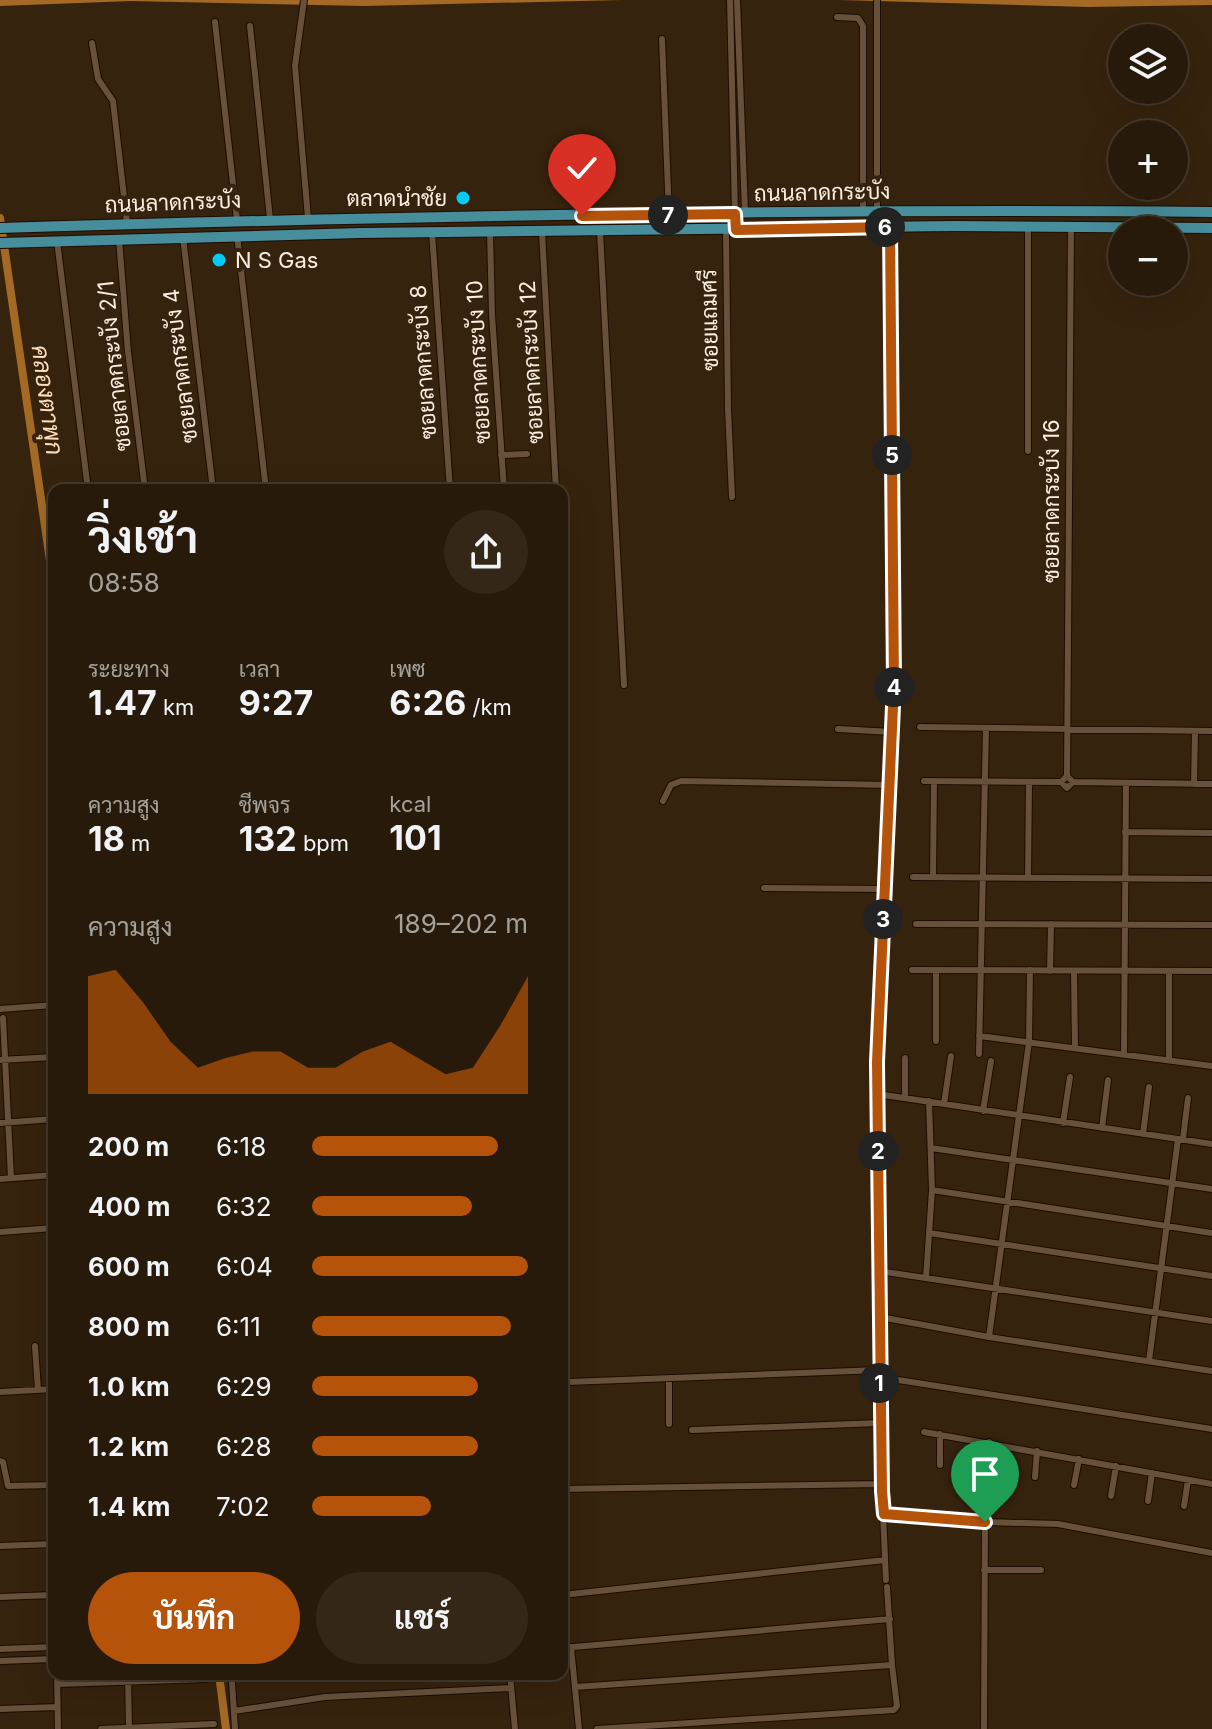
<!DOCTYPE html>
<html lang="th">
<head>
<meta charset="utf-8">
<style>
  body { margin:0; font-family:Inter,Sarabun,sans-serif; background:#342718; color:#f1f3f6; height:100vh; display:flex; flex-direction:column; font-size:30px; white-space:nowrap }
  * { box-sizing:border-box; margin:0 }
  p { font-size:26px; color:#a5a19c }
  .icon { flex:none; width:44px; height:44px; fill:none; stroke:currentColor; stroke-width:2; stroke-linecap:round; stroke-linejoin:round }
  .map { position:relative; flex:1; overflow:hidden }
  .side { position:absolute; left:48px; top:484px; width:520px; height:1196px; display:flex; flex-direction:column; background:#281a0a; border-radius:16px; box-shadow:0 8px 32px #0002,0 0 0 2px #44382b }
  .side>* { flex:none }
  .controls { position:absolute; left:1108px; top:24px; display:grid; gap:16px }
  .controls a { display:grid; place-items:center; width:80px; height:80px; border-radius:50%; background:#281a0a; box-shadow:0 8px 32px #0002,0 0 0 2px #44382b; font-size:40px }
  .pin { position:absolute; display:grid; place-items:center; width:68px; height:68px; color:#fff; margin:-82px -34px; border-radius:50% 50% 50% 0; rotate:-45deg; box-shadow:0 0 8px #0007 }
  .pin .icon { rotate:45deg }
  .km { position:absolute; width:40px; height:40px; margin:-20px; border-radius:50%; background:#222; color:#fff; font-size:22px; line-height:40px; text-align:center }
  .round { display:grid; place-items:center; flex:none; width:84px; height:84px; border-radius:42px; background:#342718 }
  .head { display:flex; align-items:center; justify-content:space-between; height:136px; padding:0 40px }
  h1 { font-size:44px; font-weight:700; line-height:60px }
  .metrics { display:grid; grid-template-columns:repeat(3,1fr); gap:12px; height:136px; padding:8px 40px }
  .metrics div { display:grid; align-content:center }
  .metrics b { font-size:34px; font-weight:700 }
  .metrics small { font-size:22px; font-weight:400 }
  .metrics p { font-size:22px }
  .chart { height:224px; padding:16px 40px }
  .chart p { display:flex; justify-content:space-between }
  .chart svg { width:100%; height:144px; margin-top:8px; fill:#b45309; opacity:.7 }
  .primary-button { display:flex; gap:16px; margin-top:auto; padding:16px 40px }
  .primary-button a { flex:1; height:92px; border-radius:48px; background:#b45309; color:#fff; font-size:32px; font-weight:700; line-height:92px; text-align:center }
  .primary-button a+a { background:#342718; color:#f1f3f6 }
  ul { padding:0 40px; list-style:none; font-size:26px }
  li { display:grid; grid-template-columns:128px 96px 1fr; align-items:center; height:60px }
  li i { height:20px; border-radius:10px; background:#b45309 }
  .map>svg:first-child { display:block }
  .water { fill:#a46a25 }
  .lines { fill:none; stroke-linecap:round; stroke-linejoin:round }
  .canal { stroke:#a46a25; stroke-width:8 }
  .street-casing { stroke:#1d0c00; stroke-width:8 }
  .primary-casing { stroke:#1d0c00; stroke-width:12 }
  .street { stroke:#67513b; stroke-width:6 }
  .primary { stroke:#478e9c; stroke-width:10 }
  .route-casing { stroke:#fff; stroke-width:16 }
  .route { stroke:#b45309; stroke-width:10 }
  .poi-dot { fill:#00cbf9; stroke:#36230e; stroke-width:3 }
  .labels { text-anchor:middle; stroke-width:8; stroke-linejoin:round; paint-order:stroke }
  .street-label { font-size:22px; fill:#fbede1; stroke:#36230e }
  .poi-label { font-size:22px; fill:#fbede1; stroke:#36230e; text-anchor:end }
  .water-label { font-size:24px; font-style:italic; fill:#feddbd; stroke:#36230e }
</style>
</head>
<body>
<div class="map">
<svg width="1212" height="1729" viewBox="0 0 1212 1729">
  <rect width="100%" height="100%" fill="#36230e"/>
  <path class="water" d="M0,0h622l-257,6 -234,-5 -131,5z
    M840,0h372v5l-124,2z"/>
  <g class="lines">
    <path class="canal" d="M0,218l54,370
      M219,1674l7,55"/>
    <defs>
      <path id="street" d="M304,0l-9,66 13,152
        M730,0l5,214
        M737,0l8,212
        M837,17l21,1 5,8v186
        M215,22l22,198
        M250,26l20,193
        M662,39l7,176
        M92,43l6,36 15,22 14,122
        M877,211v-211
        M726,230l2,179 4,88
        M600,231l24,454
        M432,232l18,258
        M490,232l2,83 12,175
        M542,232l14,258
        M237,235l29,255
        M183,237l30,253
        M119,239l9,113 17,138
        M57,241l31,249
        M1028,451v-225
        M501,455l26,-1
        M562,591l4,62 -4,6
        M920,727l292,4
        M838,729l54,3
        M1067,776l4,-550
        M924,781l137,1 6,6 6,-6 -6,-6 -6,6
        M1073,782l139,2
        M1194,784l1,-53
        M663,801l8,-16 10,-4 209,4
        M1125,832l87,1
        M913,877l299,2
        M933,877l1,-96
        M1028,878l1,-96
        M764,888l121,1
        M916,924l296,1
        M912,970l300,1
        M1050,971l1,-47
        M1074,971l1,76
        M0,1009l54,-4
        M3,1018l8,160
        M979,1036l233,30
        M936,1041v-71
        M1124,1053l2,-270
        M979,1054l7,-326
        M1169,1059v-88
        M0,1060l54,-3
        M877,1094l335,50
        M905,1098v-40
        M944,1104l7,-48
        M983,1111l8,-50
        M0,1123l54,-4
        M1063,1123l7,-46
        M1102,1128l6,-48
        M1143,1134l6,-47
        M1183,1139l5,-41
        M931,1148l281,41
        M0,1179l54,-4
        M932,1190l280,43
        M0,1232l54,-4
        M929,1233l283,43
        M879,1271l333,50
        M926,1278l6,-88 -3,-89
        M880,1317l109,20 223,34
        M989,1337l40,-295 1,-72
        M35,1346l3,44
        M1149,1361l29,-222
        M879,1377l333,52
        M669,1378v46
        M568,1382l311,-12
        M0,1392l54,-3
        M692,1430l187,-7
        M924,1432l288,52
        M940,1434v31
        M989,1442c-10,21 -12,57 -4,80l73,2 154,29
        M0,1461l3,1 5,24 46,-1
        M1035,1477l2,-26
        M1074,1485l5,-26
        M562,1489l319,-5
        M1111,1496l5,-30
        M1148,1501l4,-28
        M1184,1506l4,-26
        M884,1514l101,8 -1,207
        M54,1525v35
        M0,1546l54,-2
        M984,1570h57
        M886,1580l-7,-157 -2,-329 17,-410 -4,-457
        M562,1595l323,-35
        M0,1597l54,-2
        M571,1647l8,82
        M562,1648l328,-29
        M0,1649l54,-2
        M0,1661l54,-2
        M57,1674l1,55
        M128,1674l1,55
        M510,1674l5,55
        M57,1684l149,-5
        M575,1687l317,-22
        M0,1709l57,-2
        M234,1711l91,-14 186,-9
        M101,1729l113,-5
        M235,1729l-3,-47 1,-5 11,-3
        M597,1729l297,-19 3,-4 -5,-41 -5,-78"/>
      <path id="primary" d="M0,228c404,-12 808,-20 1212,-16
        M0,243l360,-10 594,-7 258,2"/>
    </defs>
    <use href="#street" class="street-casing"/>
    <use href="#primary" class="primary-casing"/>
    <use href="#street" class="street"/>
    <use href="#primary" class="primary"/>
  </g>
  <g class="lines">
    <defs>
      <path id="route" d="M582,216l153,-2 1,16 154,-3 4,457 -17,378 5,429 2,23 101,8"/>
    </defs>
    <use href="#route" class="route-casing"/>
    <use href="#route" class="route"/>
  </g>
  <g class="poi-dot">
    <circle cx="463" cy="198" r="8"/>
    <circle cx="219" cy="260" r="8"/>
  </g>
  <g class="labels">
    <g class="street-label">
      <text transform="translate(822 192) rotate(-1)" y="8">ถนนลาดกระบัง</text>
      <text transform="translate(173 202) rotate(-2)" y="8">ถนนลาดกระบัง</text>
      <text transform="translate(709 320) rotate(-91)" y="8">ซอยแถมศรี</text>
      <text transform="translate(423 362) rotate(-94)" y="8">ซอยลาดกระบัง 8</text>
      <text transform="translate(478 362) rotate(-93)" y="8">ซอยลาดกระบัง 10</text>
      <text transform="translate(531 362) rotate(-93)" y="8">ซอยลาดกระบัง 12</text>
      <text transform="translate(114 366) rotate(-96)" y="8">ซอยลาดกระบัง 2/1</text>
      <text transform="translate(180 366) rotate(-97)" y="8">ซอยลาดกระบัง 4</text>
      <text transform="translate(1051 501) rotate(-90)" y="8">ซอยลาดกระบัง 16</text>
    </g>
    <g class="poi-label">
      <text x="447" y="206">ตลาดนำชัย</text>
      <text x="235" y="268" text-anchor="start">N S Gas</text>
    </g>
    <g class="water-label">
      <text transform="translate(47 400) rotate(82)" y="8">คลองตาพุก</text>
    </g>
  </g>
</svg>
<div class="controls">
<a><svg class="icon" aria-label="layers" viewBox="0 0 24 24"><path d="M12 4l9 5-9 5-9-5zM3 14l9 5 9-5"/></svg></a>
<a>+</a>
<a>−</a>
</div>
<div class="pin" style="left:985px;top:1522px;background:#1e9e55"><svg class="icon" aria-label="arrive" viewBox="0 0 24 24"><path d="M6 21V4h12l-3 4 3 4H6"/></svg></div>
<div class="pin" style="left:582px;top:216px;background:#d93025"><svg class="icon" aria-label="check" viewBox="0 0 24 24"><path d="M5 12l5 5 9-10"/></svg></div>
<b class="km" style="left:879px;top:1383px">1</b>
<b class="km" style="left:878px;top:1151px">2</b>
<b class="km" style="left:883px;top:919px">3</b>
<b class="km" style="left:894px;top:687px">4</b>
<b class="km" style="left:892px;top:455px">5</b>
<b class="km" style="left:885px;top:227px">6</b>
<b class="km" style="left:668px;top:215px">7</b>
<section class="side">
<div class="head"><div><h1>วิ่งเช้า</h1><p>08:58</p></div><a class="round"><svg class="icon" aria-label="share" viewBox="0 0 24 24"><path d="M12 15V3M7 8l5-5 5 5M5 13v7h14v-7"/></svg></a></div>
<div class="metrics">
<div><p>ระยะทาง</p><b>1.47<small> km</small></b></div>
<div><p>เวลา</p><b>9:27</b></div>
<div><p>เพซ</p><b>6:26<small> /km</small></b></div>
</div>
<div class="metrics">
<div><p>ความสูง</p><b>18<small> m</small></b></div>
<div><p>ชีพจร</p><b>132<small> bpm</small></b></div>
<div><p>kcal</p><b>101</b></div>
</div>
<div class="chart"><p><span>ความสูง</span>189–202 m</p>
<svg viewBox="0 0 160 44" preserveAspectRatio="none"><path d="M0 44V8L10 6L20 16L30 28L40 36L50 33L60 31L70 31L80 36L90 36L100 31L110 28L120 33L130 38L140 36L150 23L160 8V44z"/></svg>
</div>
<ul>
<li><b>200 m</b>6:18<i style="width:86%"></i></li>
<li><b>400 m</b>6:32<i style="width:74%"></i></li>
<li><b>600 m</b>6:04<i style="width:100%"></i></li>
<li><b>800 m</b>6:11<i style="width:92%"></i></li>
<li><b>1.0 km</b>6:29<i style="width:77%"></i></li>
<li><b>1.2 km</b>6:28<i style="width:77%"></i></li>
<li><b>1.4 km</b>7:02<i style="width:55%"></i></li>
</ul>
<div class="primary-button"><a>บันทึก</a><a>แชร์</a></div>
</section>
</div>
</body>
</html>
